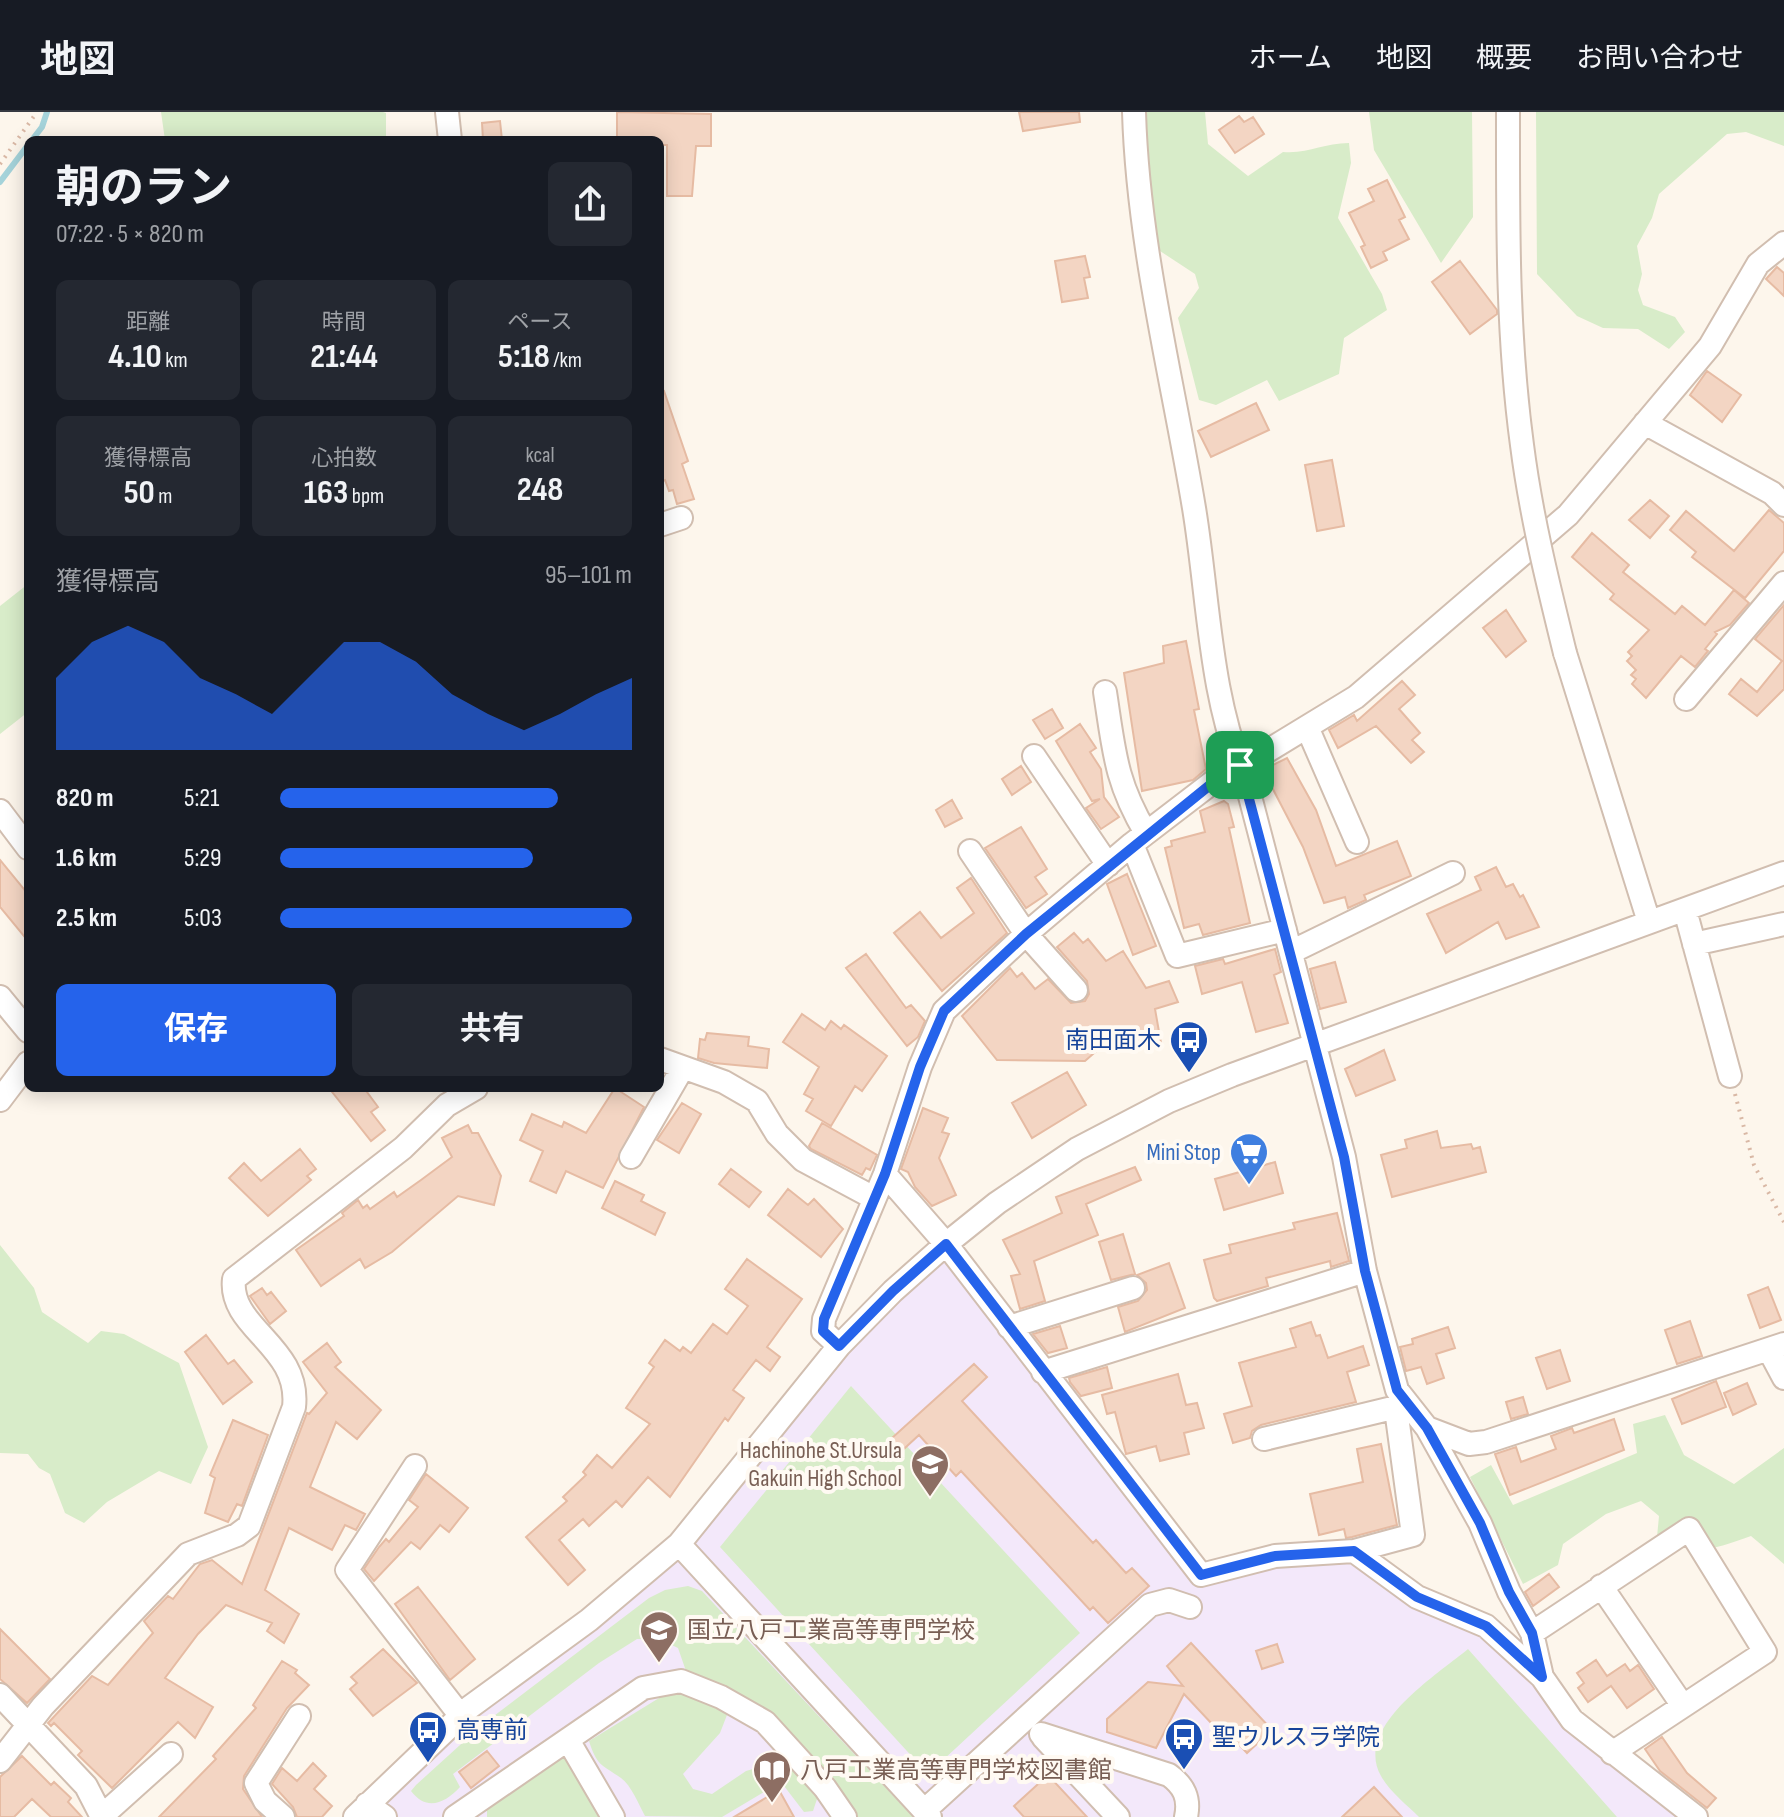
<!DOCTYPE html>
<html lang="ja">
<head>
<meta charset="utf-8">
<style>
  body { margin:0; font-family:"Sofia Sans Condensed","Noto Sans JP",sans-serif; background:#242831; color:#f1f3f6; height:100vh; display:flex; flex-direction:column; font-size:30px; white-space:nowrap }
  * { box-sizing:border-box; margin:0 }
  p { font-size:26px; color:#9ea1a6 }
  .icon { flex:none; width:44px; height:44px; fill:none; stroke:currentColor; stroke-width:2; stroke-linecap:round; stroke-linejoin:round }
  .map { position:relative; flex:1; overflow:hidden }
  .details { position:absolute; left:24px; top:24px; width:640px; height:956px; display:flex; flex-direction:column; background:#171b24; border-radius:12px; box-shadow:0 4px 20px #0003 }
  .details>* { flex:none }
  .pin { position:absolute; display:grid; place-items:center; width:68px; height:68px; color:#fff; margin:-34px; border-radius:16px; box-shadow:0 4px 12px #0006 }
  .round { display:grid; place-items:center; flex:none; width:84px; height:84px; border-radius:12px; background:#242831 }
  .head { display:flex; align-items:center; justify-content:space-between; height:136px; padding:0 32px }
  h1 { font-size:44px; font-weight:700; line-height:60px }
  .stats { display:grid; grid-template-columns:repeat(3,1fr); gap:12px; height:136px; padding:8px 32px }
  .stats div { display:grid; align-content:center; border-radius:12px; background:#242831; text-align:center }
  .stats b { font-size:34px; font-weight:700 }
  .stats small { font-size:22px; font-weight:400 }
  .stats p { font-size:22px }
  .chart { height:224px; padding:16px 32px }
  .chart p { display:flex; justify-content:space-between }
  .chart svg { width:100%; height:144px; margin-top:8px; fill:#2563eb; opacity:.7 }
  .button { display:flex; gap:16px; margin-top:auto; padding:16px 32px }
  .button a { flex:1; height:92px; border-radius:12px; background:#2563eb; color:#fff; font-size:32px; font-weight:700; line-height:92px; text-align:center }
  .button a+a { background:#242831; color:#f1f3f6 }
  ul { padding:0 32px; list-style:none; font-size:26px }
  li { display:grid; grid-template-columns:128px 96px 1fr; align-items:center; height:60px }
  li i { height:20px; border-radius:10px; background:#2563eb }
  header { display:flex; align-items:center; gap:48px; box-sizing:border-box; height:112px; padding:0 40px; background:#171b24; border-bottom:2px solid #363941 }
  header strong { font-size:38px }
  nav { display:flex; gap:44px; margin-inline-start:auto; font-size:28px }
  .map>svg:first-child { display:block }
  .education { fill:#f3e8fa }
  .green { fill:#d8ecc9 }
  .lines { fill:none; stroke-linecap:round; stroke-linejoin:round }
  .stream { stroke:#a5d3da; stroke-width:6 }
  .building { fill:#f3d5c3; stroke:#e6bba3; stroke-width:2 }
  .minor-casing { stroke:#d1beb0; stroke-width:26 }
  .path { stroke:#d9b8a5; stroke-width:4; stroke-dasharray:2 6; stroke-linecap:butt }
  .minor { stroke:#fff; stroke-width:22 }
  .minor-bridge-casing { stroke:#d1beb0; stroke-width:26; stroke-linecap:butt }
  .minor-bridge { stroke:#fff; stroke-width:22 }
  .route-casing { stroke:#fff; stroke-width:16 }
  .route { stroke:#2563eb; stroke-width:10 }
  .labels { text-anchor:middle; stroke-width:8; stroke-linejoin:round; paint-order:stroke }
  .transit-label { font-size:24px; fill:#164399; stroke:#fffaf3; text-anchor:start }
  .shop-label { font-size:24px; fill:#366cbe; stroke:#fffaf3; text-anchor:end }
  .education-label { font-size:24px; fill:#785e54; stroke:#fffaf3; text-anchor:start }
</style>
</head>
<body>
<header>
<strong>地図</strong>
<nav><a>ホーム</a><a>地図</a><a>概要</a><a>お問い合わせ</a></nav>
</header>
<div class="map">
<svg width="1784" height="1705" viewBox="0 0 1784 1705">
  <rect width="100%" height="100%" fill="#fdf6ec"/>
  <path class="education" d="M946,1132l255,331 153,-24 132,75 86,95 124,96h-1341l234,-197 167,-168z"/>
  <path class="green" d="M161,0h222l3,1v27h-221z
    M1145,0h60l3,32 40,32 35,-24c26,2 40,-9 66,-9l2,20 -13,55 44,76 5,16 -43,28 -5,36 -60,27 -12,-21 -51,25 -17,-5 -21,-82 21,-30 -4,-14 -35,-23 -14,-77z
    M1369,0h103l1,105 -32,46 -67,-113z
    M1536,0h248v34l-38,-14 -19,2 -68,60 -7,24 -15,28 5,28 -4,16 5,15 32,12 10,15 -16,17 -31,-20 -35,-1 -26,-12 -40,-42z
    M28,472v128l-28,22v-128z
    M0,1133l34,43 8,24 46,31 13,-12 23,3 55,29 29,84 -17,37 -32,-13 -52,31 -23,21 -19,-10 -15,-39 -11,-6 -11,-14 -28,-1z
    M851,1274l229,247 -152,141 -208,-227z
    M1665,1303l19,40 50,29 50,-36v116l-33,-28c-39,14 -56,20 -94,1l2,-21 -18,-15 -35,13 -43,30 -5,21 -35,19 -53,-107 21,-12 22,40 124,-52 -4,-29z
    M688,1474l14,5 211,226h-57l-24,-32 -146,-114 -8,-23 -19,-9h-22l-38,24 -146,111 7,13c-15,16 -33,25 -49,4l5,-6 66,-60 167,-127 16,-8z
    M1468,1537l149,168h-198c-12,-12 -30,-26 -38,-41 -28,-49 56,-101 87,-127z
    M677,1575l27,12 23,16 -7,18 -37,41 10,15 19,5 34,-23 37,-11 19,10 16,26 -5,15 -9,1 -23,-30 -59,35 -77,-1c-6,-11 -14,-31 -24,-38 -20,-14 -24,-12 -32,-37z
    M556,1646h13l39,59h-121v-9z"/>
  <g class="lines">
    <path class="stream" d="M32,28l10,-13 5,-15
      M0,70l28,-37"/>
  </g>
  <path class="building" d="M617,0l94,2v32h-15l-4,50h-25v-51h-7v-5h-43z
    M1019,0h60l1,10 -57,9z
    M1239,4l5,6 9,-5 11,17 -29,19 -16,-23z
    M500,9l2,19h-19l-1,-17z
    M1387,68l18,37 -6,3 10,19 -26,13 4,8 -16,8 -10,-21 4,-2 -16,-32 25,-12 -6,-12z
    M1085,144l5,21 -6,1 4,20 -26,4 -7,-41z
    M1460,149l37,49v4l-27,20 -38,-52z
    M1777,155l7,6v23l-18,-17z
    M1707,259l34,24 -19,27 -32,-27z
    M664,279l24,70 -6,3 12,35 -17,5 -4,-14 -4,1 -4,-11 -5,2v-90z
    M1256,291l13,27 -58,27 -13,-26z
    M1332,348l12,66 -27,5 -12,-66z
    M1650,388l19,16 -19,22 -21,-18z
    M1769,398l15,13v28l-39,47 -53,-41 4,-5 -26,-22 16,-19 48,40z
    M1592,421l37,32 -6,7 52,42 7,-8 23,19 29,-35 15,13 -19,22 -15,7 2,2 -12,15 3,2 -13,16 -14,-11 -35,42 -14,-14 4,-5 -5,-4 5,-5 -9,-9 5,-5 -4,-4 21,-22 -39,-31 4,-5 -42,-37z
    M1784,493v84l-27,27 -28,-22 12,-15 16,13 25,-31 -27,-22z
    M1506,498l20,31 -20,16 -23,-29z
    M1186,529l13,68 -5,1 12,59 -13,11 -51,11 -18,-118 40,-10 -1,-17z
    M1402,569l13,14 -16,14 21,24 -8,7 12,12 -13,11 -35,-37 -38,22 -9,-18 25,-15 3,6z
    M1052,597l11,19 -18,11 -12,-19z
    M1080,612l16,24 -6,4 11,17 3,28 15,20 -18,12 -15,-21 14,-9 -8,2 -36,-60z
    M1287,646l29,52 20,56 61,-25 14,35 -47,19 2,5 -18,8 -3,-11 -21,6 -21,-56 -40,-77z
    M1021,654l10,16 -19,13 -10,-16z
    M952,688l10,18 -17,9 -9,-17z
    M1224,689l4,3 6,23 -5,1 21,95 -47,12 -4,-11 -15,4 -19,-80 7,-2 -1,-5 34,-9 -5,-21z
    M1021,715l26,42 -12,8 12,17 -21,14 -41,-60z
    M0,748l28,34v47l-28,-34z
    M1496,755l10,20 7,-3 7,13 3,-2 16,32 -33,12 -8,-17 -52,31 -19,-39 54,-24 -6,-13z
    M1127,762l29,72 -23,9 -26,-71z
    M971,766l36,55 -65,58 -48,-58 26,-21 21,26 33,-25 -17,-25z
    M1074,821l9,10 5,-4 18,22 17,-10 23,37 23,-7 9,21 -23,7 6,34 -37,7 -1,-7 -22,4 -16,14 -88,-1 -35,-44 48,-48 7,9 5,-4 13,16 13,-10 23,24 14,-2 4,-7 -2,-13 -30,-34z
    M1275,837l6,23 -7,3 14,48 -32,9 -14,-50 -40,12 -7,-28 28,-7 2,5z
    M866,842l40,54 5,-3 14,16 -7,16 -11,9 -61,-78z
    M1335,850l11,40 -26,7 -10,-40z
    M802,902l23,16 6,-9 10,8 3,-4 43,31 -25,35 -7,-5 -24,40 -25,-15 7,-12 -9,-5 15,-27 -36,-25z
    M707,921l42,4 -1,9 21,3 -2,19 -53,-5 -16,-5 2,-19 5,1z
    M1384,938l11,30 -39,16 -11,-27z
    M1067,960l19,33 -54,33 -20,-35z
    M329,976h35l14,19 -7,5 14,18 -14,11z
    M615,976l29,19 -41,81 -37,-17 -10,22 -26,-12 13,-30 -23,-11 12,-26 30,13 2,-5 22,11z
    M682,991l19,11 -22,39 -22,-13z
    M923,996l25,10 -6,14 7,2 -10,24 17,37 -24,11 -17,-19 -7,-15 -7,-3z
    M822,1011l55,32 -7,15 -4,-2 -4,7 -51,-26 -2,-3z
    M468,1013l4,8h6l23,43 -7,29 -36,-9 -66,56 -27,16 -5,-9 -39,27 -25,-36 48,-34 -2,-3 16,-13 5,8 4,-3 3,4 24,-17 3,5 24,-17 31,-23 -10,-19z
    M1437,1019l4,17 30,-4 2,5 7,-2 6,25 -94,25 -11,-42 26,-7 -2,-8z
    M300,1037l16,20 -9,7 4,4 -43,36 -39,-38 15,-15 17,18z
    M1275,1050l8,31 -59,17 -9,-31z
    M1135,1055l6,13 -55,24 12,31 -64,26 11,40 -25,8 -9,-33 9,-2 -17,-34 59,-27 -6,-16z
    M731,1057l30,23 -12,15 -30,-23z
    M615,1069l29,14 -3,6 24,12 -10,22 -53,-27z
    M788,1077l20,16 6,-6 29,30 -22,28 -53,-42z
    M1337,1101l12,48 -18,6 -1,-6 -64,17 2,8 -51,15 -3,-3 -10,-38 27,-7 -2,-8 66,-16 -2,-6z
    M1123,1122l12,40 -24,6 -12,-38z
    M747,1147l55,40 -35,48 13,10 -10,14 -14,-11 -23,30 11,8 -16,23 -3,-3 -55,79 -22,-20 -26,30 -6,-6 -27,25 -6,-7 -24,21 26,30 -17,15 -42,-48 41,-36 -4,-4 23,-22 -3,-3 14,-17 15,13 38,-44 -24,-16 28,-41 -5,-4 16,-23 15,11 3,-4 8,6 22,-29 14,10 21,-28 -23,-17z
    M1169,1151l16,45 -60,24 -7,-25 20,-6 9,-11 -1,-7 -9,-8z
    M1768,1175l13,33 -21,8 -12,-33z
    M262,1176l5,7 4,-3 15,19 -16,13 -20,-28z
    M1690,1209l12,35 -25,8 -12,-34z
    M1311,1210l5,14 4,-1 8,23 35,-12 6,19 -22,7 9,30 -95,23 -9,6 -2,7 -17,5 -9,-29 28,-8 -13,-43 57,-16 -6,-18z
    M1060,1214l7,22 -19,5 -15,-19z
    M1448,1215l7,21 -19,6 8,24 -17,6 -6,-17 -15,4 -6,-24 13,-3 -1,-5z
    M206,1223l22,29 6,-4 18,22 -29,22 -38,-52z
    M327,1231l14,19 -6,5 46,43 -24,29 -21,-17 -26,65 55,27 -9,16 -11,-5 -13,25 -43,-22 -24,62 34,24 -15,29 -17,-12 5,-8 -46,-18 -28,29 -33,44 48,29 -18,31 -17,-16 -66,66 -34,-33 4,-4 -28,-28 -3,3 -3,-3 44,-47 16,9 45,-52 -9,-12 24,-25 5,3 27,-35 12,-4 30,24 65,-171 2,1 18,-21 -24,-31z
    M1560,1238l10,31 -23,8 -11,-31z
    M974,1252l13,13 -25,24 131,142 3,-3 30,33 6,-5 17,18 -41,37 -15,-16 -3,3 -129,-139 -5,5 -37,-41 -26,24 -11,-12z
    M1107,1255l5,21 -31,8 -11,-14 -1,-4z
    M1178,1262l8,31 11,-2 7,25 -20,5 5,21 -29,7 -4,-15 -30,8 -11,-42 -8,2 -5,-19z
    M1716,1269l10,26 -44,17 -10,-25z
    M1747,1271l9,21 -23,11 -9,-22z
    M1523,1285l5,17 -17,5 -5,-17z
    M1614,1307l10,31 -114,45 -15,-41 21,-7 5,15 35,-13 -5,-13 21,-8 2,5z
    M233,1308l35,15 -26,71 -5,-2 -9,18 -23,-9 10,-35 -5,-3z
    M1381,1332l16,81 -45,12 -6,1 -2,-9 -25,6 -9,-41 53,-12 -6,-33z
    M426,1362l42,34 -19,24 -9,-7 -20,24 -9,-7 -37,39 -10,-12 15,-22 7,-8 3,3 29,-35 -9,-7z
    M1549,1462l10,13 -26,19 -8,-14z
    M418,1475l57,72 -25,21 -55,-76z
    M0,1517l50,50 -23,24 -27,-24z
    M1191,1531l81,87 -25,23 -16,-17 -4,4 -43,-46 -28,54 -49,-16v-13l41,-37 35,4 -16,-20z
    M1277,1532l6,18 -21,7 -6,-18z
    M383,1537l34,34 -44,33 -23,-27 7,-6 -6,-6z
    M1596,1548l11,16 18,-12 5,7 8,-6 16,24 -27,19 -16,-22 -23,16 -10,-14 6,-5 -7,-10z
    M282,1549l15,9 -2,3 14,12 -22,23 -43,68 -1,13 19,28h-103l57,-58 -3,-3 43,-48 -3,-3z
    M1662,1625l25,36 29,25 -9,10 -47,-37 -15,-22z
    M487,1639l12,15 -28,22 -12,-16z
    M22,1644l29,29 3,-3 17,16 -3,4 14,15h-31l-19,-18 -18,18h-14v-40z
    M313,1651l13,13 -12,13 18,17 -10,11h-25l-4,-10 -21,-23 10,-16 15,13z
    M1048,1663l39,42h-63l-10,-11z
    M1374,1675l28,30h-60z
    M779,1678l15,27h-60z"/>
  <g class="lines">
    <defs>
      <path id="minor" d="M447,0l3,28
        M1134,0c4,134 38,264 60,396 15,91 15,188 52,273l98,376 21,114 32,119 30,38 42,16 17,-2 298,-98
        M1645,311l127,70 12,12
        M660,413l21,-7
        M1565,541l84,269
        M1105,580c9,58 10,89 41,141
        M1686,587l98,-116
        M1307,615l50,115
        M1034,644l74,109
        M0,699l28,37
        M1132,732l45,112 108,-26
        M970,739l56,83 50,56
        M1685,798l45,166
        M1694,832l90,-20
        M1291,840l162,-79
        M0,885l28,34
        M660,947l64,23 33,19 20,33 26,26 71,38
        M0,988l28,-37
        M631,1045l51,-88
        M885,1062l61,70 255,331 74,-19 79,-5 59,-16 -17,-126
        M1009,1215l124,-39
        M839,1234l-16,-15 1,-12 61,-145 35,-107 24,-56 82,-77 106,-90 94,-72 30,-14 100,-61 212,-182 142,-169 48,-82 26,-21
        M1769,1238l15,28
        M1043,1260l322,-101
        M1427,1316l53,95 29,69 23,41 10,44 30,43 124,97
        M1264,1327l141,-34
        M415,1354l-68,104 113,145
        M679,1432l251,273
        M1354,1439l63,46 69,29 56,51
        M1601,1474l82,120
        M1532,1521l157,-104 76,123 -153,101
        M0,1583l86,91 16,31
        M1041,1622l128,41c15,11 21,23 17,42
        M1043,1625l75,80
        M568,1628l45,77
        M0,1649l43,-55 145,-152 49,-19 12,-9 45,-119c7,-61 -66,-79 -60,-128l169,-131 44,-43 29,-17
        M367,1692l18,13
        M924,1699l226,-206 19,-5 21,7
        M102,1704l69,-62
        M283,1705l-18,-16 -9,-18 43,-67
        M355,1705l115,-110 119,-87 90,-76 160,-198 54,-55 53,-47 51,-41 80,-54 92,-48 63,-26 552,-202
        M455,1705l188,-129 38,-7 40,16 44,25 60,66 20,29"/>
    </defs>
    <use href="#minor" class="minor-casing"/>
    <path class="path" d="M0,52l37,-52
      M1735,982l19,71 30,57"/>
    <use href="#minor" class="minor"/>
    <defs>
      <path id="minor-bridge" d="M1508,0c0,111 -1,222 14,333 9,71 26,139 43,208"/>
    </defs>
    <use href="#minor-bridge" class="minor-bridge-casing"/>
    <use href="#minor-bridge" class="minor-bridge"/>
  </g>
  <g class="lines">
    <defs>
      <path id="route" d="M1240,653l104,392 21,114 32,119 30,38 53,95 29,69 23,41 10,44 -56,-51 -69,-29 -63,-46 -79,5 -74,19 -255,-331 -53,47 -54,55 -16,-15 1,-12 61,-145 35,-107 24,-56 82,-77 200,-162z"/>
    </defs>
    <use href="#route" class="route-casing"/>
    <use href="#route" class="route"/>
  </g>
  <defs>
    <symbol id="bus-pin" viewBox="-11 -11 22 30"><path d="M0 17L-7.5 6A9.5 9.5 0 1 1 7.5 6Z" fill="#1a4fb4" stroke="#fffaf3"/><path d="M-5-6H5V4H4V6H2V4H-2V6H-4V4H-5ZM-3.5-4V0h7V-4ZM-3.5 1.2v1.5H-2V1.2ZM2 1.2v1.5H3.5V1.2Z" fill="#fff"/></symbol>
    <symbol id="supermarket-pin" viewBox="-11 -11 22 30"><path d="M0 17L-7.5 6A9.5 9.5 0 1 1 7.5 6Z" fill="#3f7fe0" stroke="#fffaf3"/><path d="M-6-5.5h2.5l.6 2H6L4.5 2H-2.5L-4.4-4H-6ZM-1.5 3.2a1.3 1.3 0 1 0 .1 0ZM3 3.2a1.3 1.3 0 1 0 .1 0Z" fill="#fff"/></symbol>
    <symbol id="school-pin" viewBox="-11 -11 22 30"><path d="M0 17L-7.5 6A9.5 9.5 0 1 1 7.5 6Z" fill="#8d6e63" stroke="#fffaf3"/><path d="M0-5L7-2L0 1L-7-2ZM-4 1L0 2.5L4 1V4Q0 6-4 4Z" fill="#fff"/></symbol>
    <symbol id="university-pin" viewBox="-11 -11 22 30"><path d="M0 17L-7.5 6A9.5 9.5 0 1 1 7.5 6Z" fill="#8d6e63" stroke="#fffaf3"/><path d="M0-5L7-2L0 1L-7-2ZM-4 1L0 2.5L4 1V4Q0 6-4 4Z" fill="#fff"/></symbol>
    <symbol id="library-pin" viewBox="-11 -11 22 30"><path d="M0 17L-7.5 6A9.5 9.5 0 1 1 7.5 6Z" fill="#8d6e63" stroke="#fffaf3"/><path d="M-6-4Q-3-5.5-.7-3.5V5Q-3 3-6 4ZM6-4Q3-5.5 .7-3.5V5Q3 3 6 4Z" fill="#fff"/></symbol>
  </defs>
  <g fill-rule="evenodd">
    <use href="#bus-pin" x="1167" y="906" width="44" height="60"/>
    <use href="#supermarket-pin" x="1227" y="1018" width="44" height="60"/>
    <use href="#school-pin" x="908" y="1330" width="44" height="60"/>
    <use href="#university-pin" x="637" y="1496" width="44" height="60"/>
    <use href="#bus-pin" x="406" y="1596" width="44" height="60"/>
    <use href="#bus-pin" x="1162" y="1603" width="44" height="60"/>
    <use href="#library-pin" x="750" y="1636" width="44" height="60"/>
  </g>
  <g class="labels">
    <g class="transit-label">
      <text x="1161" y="936" text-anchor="end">南田面木</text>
      <text x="456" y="1626">高専前</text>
      <text x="1212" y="1633">聖ウルスラ学院</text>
    </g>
    <g class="shop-label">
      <text x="1221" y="1048">Mini Stop</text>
    </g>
    <g class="education-label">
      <text x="902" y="1346" text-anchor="end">Hachinohe St.Ursula<tspan x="902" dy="28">Gakuin High School</tspan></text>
      <text x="687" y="1526">国立八戸工業高等専門学校</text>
      <text x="800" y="1666">八戸工業高等専門学校図書館</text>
    </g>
  </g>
</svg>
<div class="pin" style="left:1240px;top:653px;background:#1e9e55"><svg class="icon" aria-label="arrive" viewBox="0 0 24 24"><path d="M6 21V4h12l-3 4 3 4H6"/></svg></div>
<section class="details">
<div class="head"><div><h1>朝のラン</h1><p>07:22 · 5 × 820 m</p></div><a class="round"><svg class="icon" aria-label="share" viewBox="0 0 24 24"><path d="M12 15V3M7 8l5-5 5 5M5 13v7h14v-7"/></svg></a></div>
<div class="stats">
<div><p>距離</p><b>4.10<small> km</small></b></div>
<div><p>時間</p><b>21:44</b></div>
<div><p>ペース</p><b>5:18<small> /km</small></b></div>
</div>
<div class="stats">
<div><p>獲得標高</p><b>50<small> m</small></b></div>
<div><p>心拍数</p><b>163<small> bpm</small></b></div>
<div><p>kcal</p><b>248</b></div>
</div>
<div class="chart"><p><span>獲得標高</span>95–101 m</p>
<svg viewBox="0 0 160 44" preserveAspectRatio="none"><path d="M0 44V22L10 11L20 6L30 11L40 22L50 27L60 33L70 22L80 11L90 11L100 17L110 27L120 33L130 38L140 33L150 27L160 22V44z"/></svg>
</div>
<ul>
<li><b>820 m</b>5:21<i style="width:79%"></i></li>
<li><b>1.6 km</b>5:29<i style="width:72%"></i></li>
<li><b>2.5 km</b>5:03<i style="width:100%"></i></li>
</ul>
<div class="button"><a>保存</a><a>共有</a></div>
</section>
</div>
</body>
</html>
